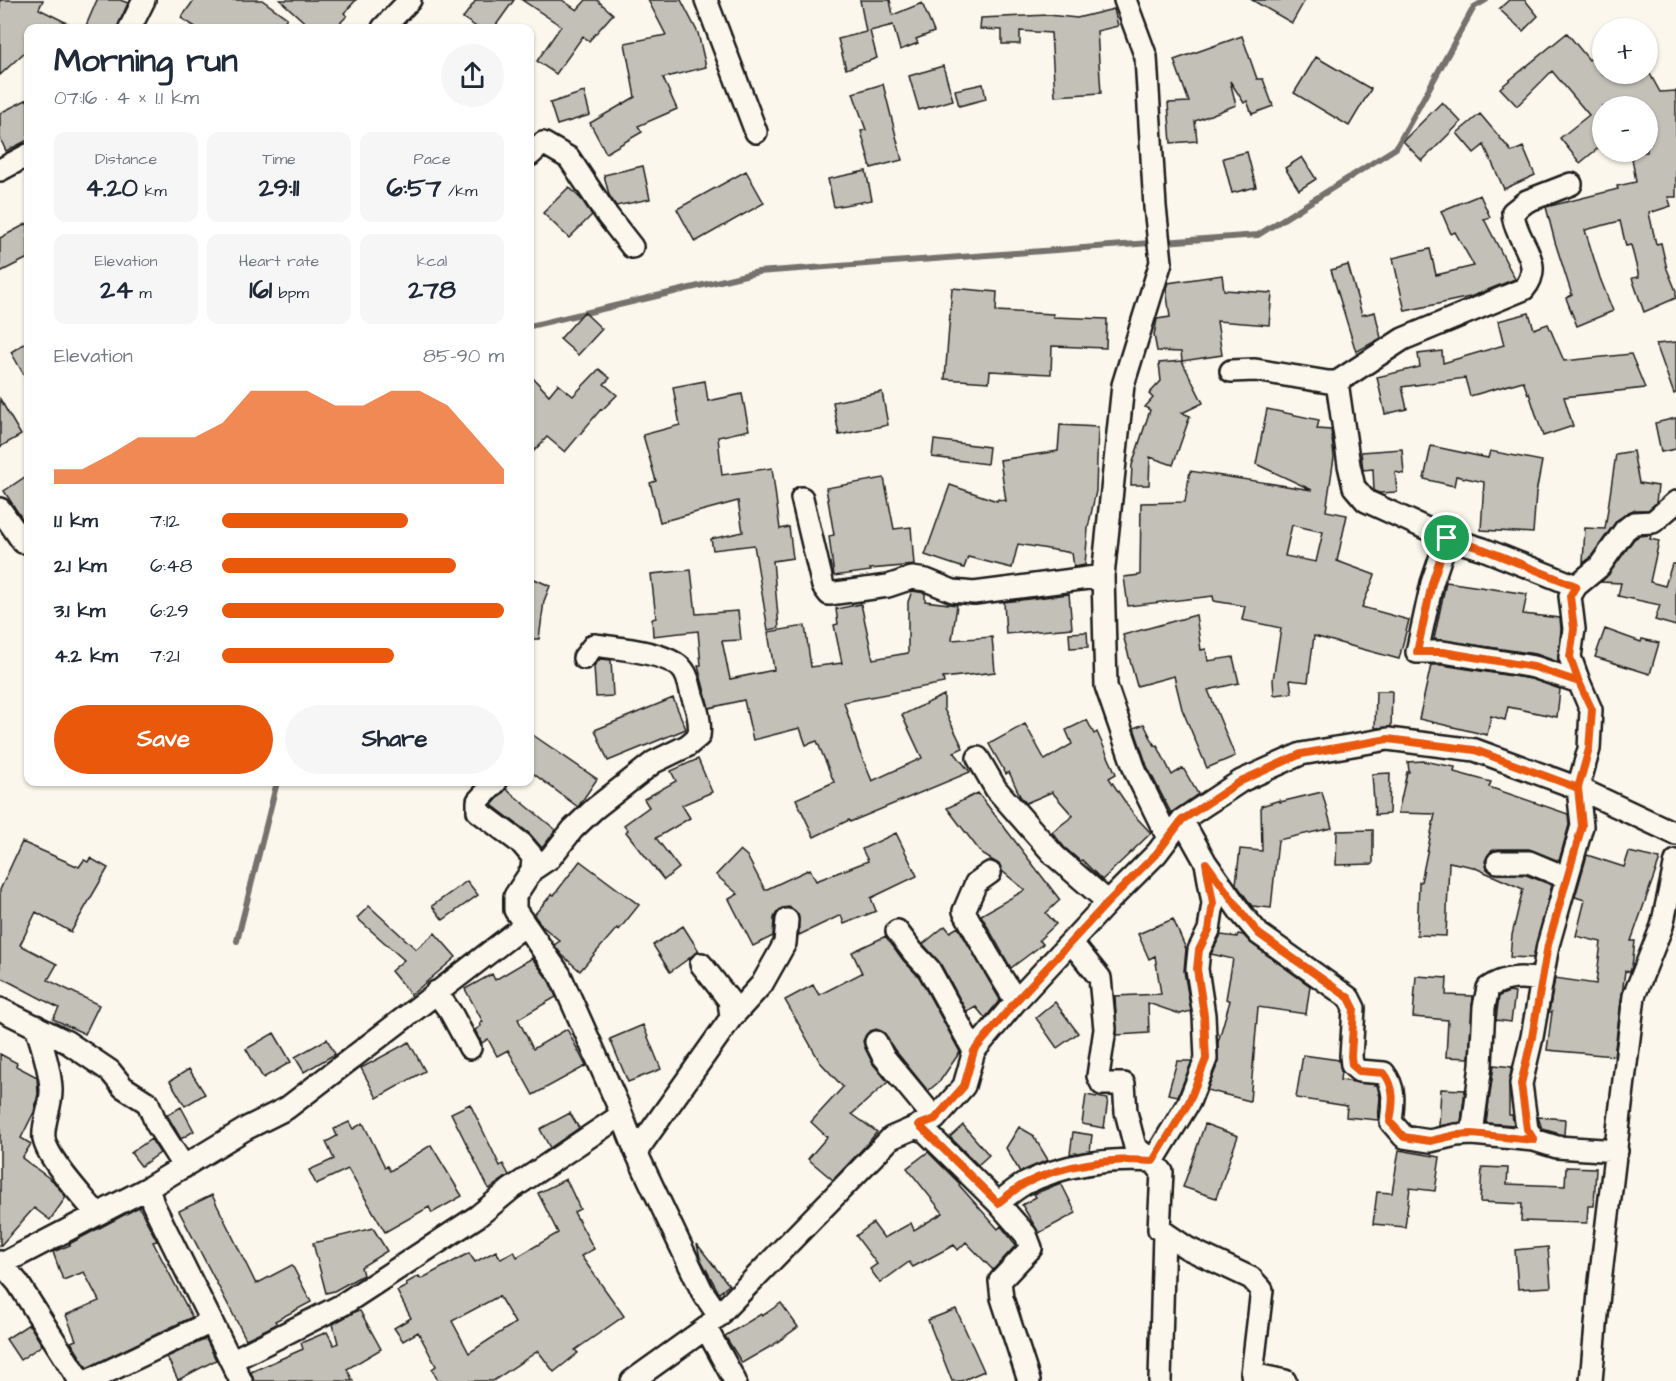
<!DOCTYPE html>
<html lang="en">
<head>
<meta charset="utf-8">
<style>
  body { margin:0; font-family:"Architects Daughter",sans-serif; background:#f6f6f7; color:#1f2937; height:100vh; display:flex; flex-direction:column; font-size:22px; white-space:nowrap }
  * { box-sizing:border-box; margin:0 }
  p { font-size:20px; color:#747a83 }
  .icon { flex:none; width:33px; height:33px; fill:none; stroke:currentColor; stroke-width:2; stroke-linecap:round; stroke-linejoin:round }
  .map { position:relative; flex:1; overflow:hidden }
  .panel { position:absolute; left:24px; top:24px; width:510px; height:762px; display:flex; flex-direction:column; background:#fff; border-radius:12px; box-shadow:0 2px 4px #0004 }
  .panel>* { flex:none }
  .fabs { position:absolute; left:1592px; top:18px; display:grid; gap:12px }
  .fabs a { display:grid; place-items:center; width:66px; height:66px; border-radius:50%; background:#fff; box-shadow:0 2px 4px #0004; font-size:30px }
  .pin { position:absolute; display:grid; place-items:center; width:51px; height:51px; color:#fff; margin:-26px; border:3px solid #fff; border-radius:50%; box-shadow:0 2px 6px #0007 }
  .round { display:grid; place-items:center; flex:none; width:63px; height:63px; border-radius:32px; background:#f6f6f7 }
  .headline { display:flex; align-items:center; justify-content:space-between; height:102px; padding:0 30px }
  h1 { font-size:33px; font-weight:700; line-height:45px }
  .figures { display:grid; grid-template-columns:repeat(3,1fr); gap:9px; height:102px; padding:6px 30px }
  .figures div { display:grid; align-content:center; border-radius:12px; background:#f6f6f7; text-align:center }
  .figures b { font-size:26px; font-weight:700 }
  .figures small { font-size:16px; font-weight:400 }
  .figures p { font-size:16px }
  .chart { height:168px; padding:12px 30px }
  .chart p { display:flex; justify-content:space-between }
  .chart svg { width:100%; height:108px; margin-top:6px; fill:#ea580c; opacity:.7 }
  .primary-button { display:flex; gap:12px; margin-top:auto; padding:12px 30px }
  .primary-button a { flex:1; height:69px; border-radius:36px; background:#ea580c; color:#fff; font-size:24px; font-weight:700; line-height:69px; text-align:center }
  .primary-button a+a { background:#f6f6f7; color:#1f2937 }
  ul { padding:0 30px; list-style:none; font-size:20px }
  li { display:grid; grid-template-columns:96px 72px 1fr; align-items:center; height:45px }
  li i { height:15px; border-radius:8px; background:#ea580c }
  .map>svg:first-child { display:block }
  .lines { fill:none; stroke-linecap:round; stroke-linejoin:round }
  .stream { stroke:#74726e; stroke-width:6 }
  .building { fill:#c3c0b8; stroke:#1c1c1c; stroke-width:1.5; fill-rule:evenodd }
  .street-casing { stroke:#1c1c1c; stroke-width:26 }
  .street { stroke:#fbf7ec; stroke-width:21 }
  .route-casing { stroke:#fff; stroke-width:12 }
  .route { stroke:#ea580c; stroke-width:8 }
</style>
</head>
<body>
<div class="map">
<svg width="1676" height="1381" viewBox="0 0 1676 1381">
  <rect width="100%" height="100%" fill="#fbf7ec"/>
  <filter id="ink" filterUnits="userSpaceOnUse"><feTurbulence type="fractalNoise" baseFrequency=".0167" numOctaves="2"/><feDisplacementMap in="SourceGraphic" scale="12" xChannelSelector="R" yChannelSelector="G"/><feConvolveMatrix kernelMatrix="1 2 1 2 8 2 1 2 1" color-interpolation-filters="sRGB"/></filter>
  <g filter="url(#ink)">
    <g class="lines">
      <path class="stream" d="M530,326l228,-54 500,-37 138,-87 78,-141 12,-7
        M237,941l40,-159"/>
    </g>
    <path class="building" d="M0,0h43l-4,9 38,19h-49v21l-28,26z
      M97,0h23l8,3 -11,25h-32z
      M194,0h68l25,18 -8,10h-82l-16,-10z
      M280,0h76l-12,13 3,3 -12,12h-24z
      M476,0h38l-20,28h-16l-15,-10z
      M522,0h40l15,10 9,-10h11l16,14 -24,27 -6,-5 -27,38 -19,-13 24,-35z
      M648,0h33l17,33 8,34 -43,11 14,31 -39,17 4,6 -36,21 -16,-30 45,-26 -10,-54 41,-8z
      M860,0h30l3,15 29,-12 12,29 -18,7 2,4 -18,7 -7,-25 -23,6 7,27 -31,11 -8,-30 28,-7z
      M1252,0h53l-13,23z
      M1509,0h16l13,16 -15,15 -24,-22z
      M1114,9l4,17 -21,5 4,62 -46,3 -4,-63 -31,-2v13h-18v-14l-22,-1 1,-11 67,-3 29,3z
      M1567,33l22,27 13,-11v25h48l10,18 16,-1v106h-8l3,9 -22,7 7,31 5,-1 6,26 9,22v7l-32,14 -12,-34 7,-1 -8,-32 -5,1 -6,-25 -35,9 15,48 13,33 -36,15 -11,-28 6,-3 -17,-53 -9,-35 72,-18 -1,-3 19,-4 -5,-30h16v-46h-45v39l-22,18 -20,-25 29,-23 -37,-44 -35,35 -17,-18z
      M1242,36l15,43h6l10,27 -21,8 -5,-13 -3,2 -14,-22 6,24 -41,16 2,20 -26,2 -3,-40 21,-1 -15,-42z
      M1316,57l55,32 -22,37 -55,-33z
      M943,66l10,34 -34,10 -10,-34z
      M883,84l19,76 -31,8 -10,-37 5,-1 -13,-37z
      M983,84l3,15 -27,7 -4,-16z
      M584,92l6,23 -33,10 -7,-22z
      M28,99v41l-22,11 -6,-13v-25z
      M1442,102l19,20 -39,39 -19,-20z
      M1480,114l32,38 11,-5 12,28 -31,14 -20,-44 -10,8 -17,-20z
      M1247,152l9,35 -24,6 -9,-35z
      M1302,157l14,22 -17,11 -14,-22z
      M643,166l7,33 -34,7 -7,-11 -5,-20z
      M746,171l18,32 -69,39 -18,-33z
      M866,171l6,29 -38,7 -6,-28z
      M569,187l13,13 10,15 -23,23 -26,-25z
      M1480,195l10,22 -6,2 31,60 -45,18 -65,14 -12,-53 37,-9 6,26 38,-9 -19,-34 -4,2 -10,-23z
      M28,223v35l-28,14v-34z
      M1348,265l14,50 13,-3 6,26 -25,14 -25,-82z
      M1222,275l2,15 48,3 -3,32 -52,-4 5,34 -40,6 21,42 -21,10 8,3 -17,49 -23,-8 -1,28h-18l1,-20 18,-55 -5,-3 8,-9 -4,-4 12,-13 -2,-18 23,-2 -1,-9 -24,-1 -3,-16 3,-16 13,-2 -4,-29 2,-5z
      M952,288l45,4 -1,19 57,3v3l54,2 -1,29 -54,-2 -1,28 -61,-3 -1,11 -44,-3z
      M584,312l18,17 -24,26 -18,-16z
      M1529,313l5,16 14,-5 16,37 67,-7 14,34 -81,9 9,29 -30,10 -14,-43 -1,1 -5,-13 -53,15 -5,-18 -63,9 5,22 -22,5 -8,-37 43,-10 -2,-13 24,-3 1,12 61,-18 -6,-24z
      M28,341v41l-17,-30z
      M1676,342v51l-2,1 -18,-50z
      M599,369l11,9 -6,6 13,11 -15,15 -1,-1 -36,43 -18,-15 -17,18v-80l19,20 9,-11 15,12z
      M705,381l3,20 34,-7 7,36 -31,7 4,38 50,-7 8,61 9,-2 4,31 -20,3 6,67 -11,2 -14,-85 -41,5 -2,-11 32,-7 -5,-31 -78,21 -10,-39 6,-2 -13,-46 37,-10 -7,-38z
      M882,392l6,33 -49,10 -6,-33z
      M0,399l21,36 -21,12z
      M1267,409l52,11 -2,9 14,1 3,27 -8,54 21,4 -10,46 38,14 -13,32 47,13 -10,39 -85,-23 -6,46 -18,-2 2,13 -18,2 -1,-15 8,-52 -39,-8 3,-14 -31,-5 -1,-5 -85,10 -4,-29 16,-2 1,-72 44,-1 5,-31 122,19 -56,-26zM1292,525l31,7 -7,30 -31,-6z
      M1676,418v31l-15,3 -6,-29z
      M1060,425l38,2 -2,64 -8,37 -3,37 -11,2 -2,-14 -54,-9 -6,24 -44,-11 -4,11 -39,-13 25,-70 47,16 1,-2 8,2 -6,-41 58,-9z
      M934,440l55,7 -2,17 -55,-7z
      M1431,446l57,12 2,-7 52,10 -6,32 -3,40 -52,-3 3,-48 -28,-6 -2,10 -30,-7z
      M1402,449l2,25 -9,-2 2,20 -18,1 -5,-2 -1,-22 -10,1 -2,-18z
      M1633,451l6,32 19,3 -2,17 -8,7h-15l-16,10 -27,38 -7,5 2,-35 20,1 11,-75z
      M28,475v53l-24,-37z
      M884,478l10,51 17,-2 3,38 -44,4 1,2 -37,5 -5,-40 5,-1 -8,-47z
      M1651,535l-1,4 9,2 -9,41 15,4 7,-22h4v62l-21,-6 5,-15 -42,-9 3,-13 -20,-1 8,-8 25,-35 5,-3z
      M691,570l5,44 42,-3 3,29 -19,1 8,38 44,-9 -6,-38 37,-6 6,41 31,-4 -8,-38 4,-1 -2,-15 25,-5 12,55 35,-6v-51l4,-11 13,2v8l32,4 -5,35 40,-3 3,35 -52,6 1,5 -100,19 15,48 13,31 50,-23 -20,-43 42,-20v14l19,39 -9,4 16,20 -120,50 -1,-2 -35,17 -18,-38 38,-17 -17,-41 -11,4 -6,-17 -47,12 -9,-40 -35,8 -11,-42 3,-1 -3,-34 -45,5 -1,-17 4,-1 -5,-44z
      M530,577l20,9 -6,15 -5,38h-9z
      M1446,582l81,12 -4,20 37,4 1,11 -3,33 -22,-8 -102,-15z
      M1069,594l3,34 -66,6 -2,-32z
      M1196,615l5,35 5,-1 2,12 25,-4 6,26 -31,7 27,66 -28,12 -25,-59 -8,-33 -37,10 -14,-51z
      M1605,629l36,13 1,-3 17,4 -9,31 -55,-17z
      M1087,632l1,15 -18,1 -1,-15z
      M600,659l11,1 2,36 -17,1 -2,-31z
      M1431,665h11l89,14 29,10 -3,28 -49,-10 -3,13 -14,-4 -4,19 -68,-16z
      M1376,691h16l-1,36 -16,1z
      M673,698l13,31 -78,32 -13,-31z
      M1087,720l7,14 3,-2 19,42 -7,4 25,37 17,18 -49,47 -20,-20 -2,1 -16,-14 -12,-15 21,-16 -21,-24 -26,11 -6,-7 -11,-24 -3,2 -17,-30 36,-20 20,36 27,-16 -6,-14z
      M1144,724l11,22 2,-1 15,30 11,-7 15,26 -27,19 -24,-47 -13,-38z
      M530,733l67,46 -19,28 -48,-36z
      M698,759l14,33 -30,13 8,13 -34,20 23,30 -15,12 -38,-48 2,-2 -4,-5 25,-18 -5,-8 32,-18 -5,-10z
      M1423,761l32,6 -1,5 37,10 -2,5 79,27 1,11 -10,36 -30,-12h-31l-7,2 -6,10 2,8 5,4 34,2 26,10 -19,73 -23,-1 2,-22 11,-46 -50,-22 -24,-5 -3,74 -29,-1 2,-53h2l14,-68 -37,-1 9,-41h2l-1,-10z
      M1390,773l-1,41 -14,1 -3,-41z
      M506,789l50,41 -14,18 -12,-14 -38,-29z
      M1322,792l10,36 -54,12 -7,68 -19,-2 -16,-22 4,-35 22,2 -1,-45 19,-6v2z
      M978,793l82,107 -14,13 10,11 -17,16 4,4 -32,24 -30,-53 44,-25 -23,-19 -2,-6 -18,-11 -35,-46z
      M1373,830v34l-37,1 1,-34z
      M896,833l21,43 -46,22 5,13 -32,13 -3,-9 -42,20 -1,-21 -9,-7 -7,1 -5,4 -3,6 -1,18 -20,10 -24,-47 9,-5 -22,-19 24,-25 7,6 18,34 45,-21 6,12 52,-20 -6,-12z
      M22,842l57,25 5,-7 4,2 2,-4 18,10 -37,64 -35,-20 -16,33 37,19 -9,16 51,25 -14,29 -32,-15 6,-11 -59,-31v-87z
      M1629,852l31,7 -29,82h4l-3,25 -2,6 -5,-1 -11,85 -67,-6 5,-38h-3l6,-34 41,6 5,-42 -25,-6 9,-36 -10,-3 12,-42 37,12z
      M580,861l59,44 -20,25 -2,-2 -37,43 -18,-16 -8,-10 6,-4 -18,-15 -8,-11 18,-21 2,1z
      M467,881l11,14 -35,25 -11,-14z
      M369,906l47,43 19,-16 21,24 -45,38 -20,-24 13,-11 -47,-42z
      M1173,919l13,30 -2,22 7,40 -11,3 -32,-11 1,30 -32,2 -2,-39 46,-2 -6,-38 -6,3 -11,-25z
      M683,926l16,25 -29,21 -17,-27z
      M945,926l5,6 8,-5 42,73 -15,18 -9,-11 -9,5 -27,-49 -17,-19z
      M1238,934l5,1 9,9 58,42 -4,28 -48,-7 -8,94 -43,-11 11,-27v-21l12,-41 -4,-2 7,-40 -22,-5 10,-19 16,2z
      M886,936l17,24 16,17 41,75 -20,29 -12,10 -34,-42 -11,-17 -7,-3 -10,6 -3,6 2,7 8,16 15,18 -36,32 25,18 -9,11 -35,37 -25,-21 19,-22 -16,-15 32,-35 -23,-25 -35,-62 28,-15 6,10 43,-22 -10,-21z
      M532,958l17,23 7,16 -38,22 15,30 34,-20 19,37 -53,29 -25,-45 -11,6 -9,-17 -6,4 -7,-13 6,-4 -1,-3 3,-1 -18,-33 27,-15 3,6z
      M1416,976l31,2 -1,17 27,1 -4,62 -23,-1 2,-37 -35,-3z
      M1509,992l6,1 -4,29 -15,-2 3,-24z
      M1055,1002l23,31 -21,15 -21,-30z
      M643,1025l18,44 -33,13 -18,-43z
      M274,1033l17,29 -28,16 -17,-29z
      M327,1039l8,15 -31,18 -9,-15z
      M409,1042l16,29 -48,27 -16,-30z
      M0,1054l17,9 -1,3 21,11 1,17 -4,18 -13,26 10,6 -9,14 31,23 13,16 -16,23 -16,-12 -34,38z
      M1303,1055l36,5 2,11 -1,9 37,5 3,12 -2,23 -32,-3 1,-11 -51,-8z
      M1177,1061h15l-14,35 -10,-2z
      M1494,1065l18,2 -3,15v33h3l2,10 -28,-2z
      M189,1069l16,25 -20,12 -15,-25z
      M1441,1089l24,1 -4,32 -22,4z
      M1086,1095l22,4 -4,29 -22,-4z
      M470,1104l30,62 3,-2 6,11 -20,14 -38,-76z
      M181,1107l13,24 -13,8 -14,-24z
      M570,1113l9,15 -29,20 -10,-19z
      M1538,1117l27,2 -1,16 -22,-6z
      M349,1122l4,7 10,-6 22,44 2,-1 3,5 41,-26 31,51 -30,17 -3,-6 -44,25 -37,-63 -32,15 -7,-14 25,-11 -8,-17 11,-6 -3,-7z
      M1205,1124l33,12 -22,62 -33,-11z
      M963,1125l26,30 -11,10 -28,-28z
      M1019,1127l14,8 15,25 -28,12 -14,-24z
      M1073,1132l19,3 -2,16 -20,3z
      M151,1139l9,14 -19,13 -10,-13z
      M1399,1150l41,7 -5,34 -25,-3 -5,39 -32,-3 4,-32 15,1z
      M928,1152l32,32 -1,1 39,44 3,-3 15,19 -23,25 -27,-28 -8,8 -4,-5 -41,22 -4,-5 -29,21 -10,-14 7,-5 -21,-28 17,-13 11,15 27,-15 3,7 29,-17 -36,-45z
      M1482,1167l26,1 -1,16 58,2 1,-19 30,1 -2,38h-6l-1,17 -66,-2 1,-17 -42,-2z
      M566,1179l14,30 -6,3 20,37 -13,7 43,60 -49,34 3,3 -24,19 -16,-21 -45,30h-55l-6,-12 4,-3 -18,-34 -15,9 -9,-13 17,-10 -14,-27 10,-5 -1,-3 13,-7 2,3 48,-26 6,9 21,-11 5,8 13,-8 3,6 41,-24 -20,-40zM499,1296l16,27 -46,30 -17,-32z
      M1061,1183l15,30 -37,20 -17,-28 14,-8 -2,-3z
      M212,1195l44,89 36,-19 19,37 -36,19 2,3 -31,15 -67,-128z
      M139,1207l18,34 -4,1 39,75 -105,51 -16,-26 5,-2 -10,-25 33,-14 -15,-29 -21,8 -10,-28 17,-7 -1,-1z
      M373,1228l14,23 -26,16 2,8 -29,16 -8,2 -13,-50z
      M697,1244l32,41 -10,8 -19,-35z
      M1548,1247l3,40 -33,2 -3,-39z
      M781,1303l17,24 -25,18 -31,18 -17,-27 36,-22 1,2z
      M956,1309l28,62 -23,10h-9l-24,-61z
      M356,1311h4l21,38 -34,20 6,12h-99l-3,-9 52,-23 -2,-6 26,-11 7,13 4,-2 -5,-19z
      M29,1324l13,21 -22,15 -14,-21z
      M206,1339l10,21 -38,20 -11,-23z"/>
    <g class="lines">
      <defs>
        <path id="street" d="M706,0l50,132
          M1125,0l21,57 9,150 6,55 -38,123 -20,191 3,110 30,87 32,65
          M130,28l14,-28
          M383,28l27,-28
          M530,155l13,-12 26,15 38,57 25,32
          M0,170l28,-15
          M1231,371l24,-1 73,12h9l66,-43 121,-50c23,-27 -10,-48 -11,-77l14,-11 44,-17
          M1337,382l12,83 5,22 12,14 81,37 -15,45 -15,69h26l91,15 45,15 12,28 -2,39 -11,39 4,38 -34,119 -16,92 -11,47 6,45 7,11 23,7 60,4
          M802,498l21,88 6,8 59,-8 24,-8 14,2 27,11 21,2 129,-17
          M0,509l23,33
          M1447,538l36,11 93,37
          M1579,682l-9,-25 4,-28 -4,-33 6,-10 23,-19 26,-37 9,-7 19,-1 23,-20
          M978,758l18,31 59,67 53,46
          M496,782l-18,19v10l44,33 11,13 -1,13 -17,26v14l45,65 57,128 19,49 66,139 17,25
          M1498,862h31l38,16
          M1206,863l35,50 18,21 90,64 5,10 -3,48 1,9 7,6 25,2c12,15 9,31 7,49l13,15 26,4 26,-6 16,-1 62,6
          M532,870l18,-12 23,-29 21,-20 60,-47 33,-16 12,-10c2,-14 -2,-27 -7,-41 -2,-7 -3,-15 -7,-22 -11,-21 -69,-25 -91,-28l-10,13
          M990,873l-14,10 -12,28 24,44 28,46
          M897,931l16,21 16,17 45,82
          M1071,942l29,36 5,51 -7,47 4,8h22l2,28 9,35 18,14 9,11 -3,57 28,19 64,30 11,12 -10,84 33,7
          M436,992l15,21 19,35
          M0,1009l67,33 43,29 13,16 25,16 8,20 28,44
          M731,1018l31,-34 23,-41 2,-23
          M36,1026c6,20 14,42 15,63 1,17 -9,33 -7,50 4,21 39,58 53,75
          M876,1042l7,14 52,63
          M919,1125l79,78 28,32 5,13 -31,33 2,17 27,83
          M1472,1134l9,-69 3,-58 4,-19c17,-12 34,-11 54,-8
          M636,1152l95,-134 -2,-18 -28,-36
          M1153,1161l36,-59 17,-43 -2,-44 -7,-46 2,-19 10,-20 4,-27 -7,-40 -24,-43
          M998,1203c8,-6 17,-14 26,-19 39,-20 86,-26 129,-23
          M0,1262l18,21 62,98
          M2,1264l146,-76
          M706,1328l29,53
          M231,1361l111,-56 136,-89 33,-27 109,-73
          M88,1381l123,-59
          M241,1381l-88,-177 -5,-16 99,-60 40,-20 238,-183
          M632,1381l74,-53 185,-190 44,-19 29,-33 10,-35 42,-50 92,-99 49,-49 25,-33 59,-39 60,-27 87,-15 87,11 103,38 98,46
          M1160,1381l4,-149
          M1591,1381l9,-99 34,-286 28,-70 14,-65"/>
      </defs>
      <use href="#street" class="street-casing"/>
      <use href="#street" class="street"/>
    </g>
  </g>
  <g class="lines" filter="url(#ink)">
    <defs>
      <path id="route" d="M1447,538l36,11 93,37 -6,10 4,33 -4,28 9,25 13,28 -3,39 -11,39 -103,-38 -87,-11 -87,15 -60,27 -59,39 -25,33 -49,49 -92,99 -42,50 -10,35 -29,33 -16,6 79,78c8,-6 17,-14 26,-19 39,-20 86,-26 129,-23l36,-59 17,-43 -2,-44 -7,-46 2,-19 10,-20 4,-27 -7,-40 36,50 17,21 90,64 5,10 -3,48 1,9 7,6 25,2c12,15 9,31 6,49l14,15 26,4 26,-6 16,-1 62,6 -7,-11 -6,-45 11,-47 16,-92 34,-119 -4,-38 11,-39 3,-39 -13,-28 -45,-15 -91,-15h-26l15,-69 15,-45"/>
    </defs>
    <use href="#route" class="route-casing"/>
    <use href="#route" class="route"/>
  </g>
</svg>
<div class="fabs">
<a>+</a>
<a>−</a>
</div>
<div class="pin" style="left:1447px;top:538px;background:#1e9e55"><svg class="icon" aria-label="arrive" viewBox="0 0 24 24"><path d="M6 21V4h12l-3 4 3 4H6"/></svg></div>
<section class="panel">
<div class="headline"><div><h1>Morning run</h1><p>07:16 · 4 × 1.1 km</p></div><a class="round"><svg class="icon" aria-label="share" viewBox="0 0 24 24"><path d="M12 15V3M7 8l5-5 5 5M5 13v7h14v-7"/></svg></a></div>
<div class="figures">
<div><p>Distance</p><b>4.20<small> km</small></b></div>
<div><p>Time</p><b>29:11</b></div>
<div><p>Pace</p><b>6:57<small> /km</small></b></div>
</div>
<div class="figures">
<div><p>Elevation</p><b>24<small> m</small></b></div>
<div><p>Heart rate</p><b>161<small> bpm</small></b></div>
<div><p>kcal</p><b>278</b></div>
</div>
<div class="chart"><p><span>Elevation</span>85–90 m</p>
<svg viewBox="0 0 160 44" preserveAspectRatio="none"><path d="M0 44V38L10 38L20 32L30 25L40 25L50 25L60 19L70 6L80 6L90 6L100 12L110 12L120 6L130 6L140 12L150 25L160 38V44z"/></svg>
</div>
<ul>
<li><b>1.1 km</b>7:12<i style="width:66%"></i></li>
<li><b>2.1 km</b>6:48<i style="width:83%"></i></li>
<li><b>3.1 km</b>6:29<i style="width:100%"></i></li>
<li><b>4.2 km</b>7:21<i style="width:61%"></i></li>
</ul>
<div class="primary-button"><a>Save</a><a>Share</a></div>
</section>
</div>
</body>
</html>
